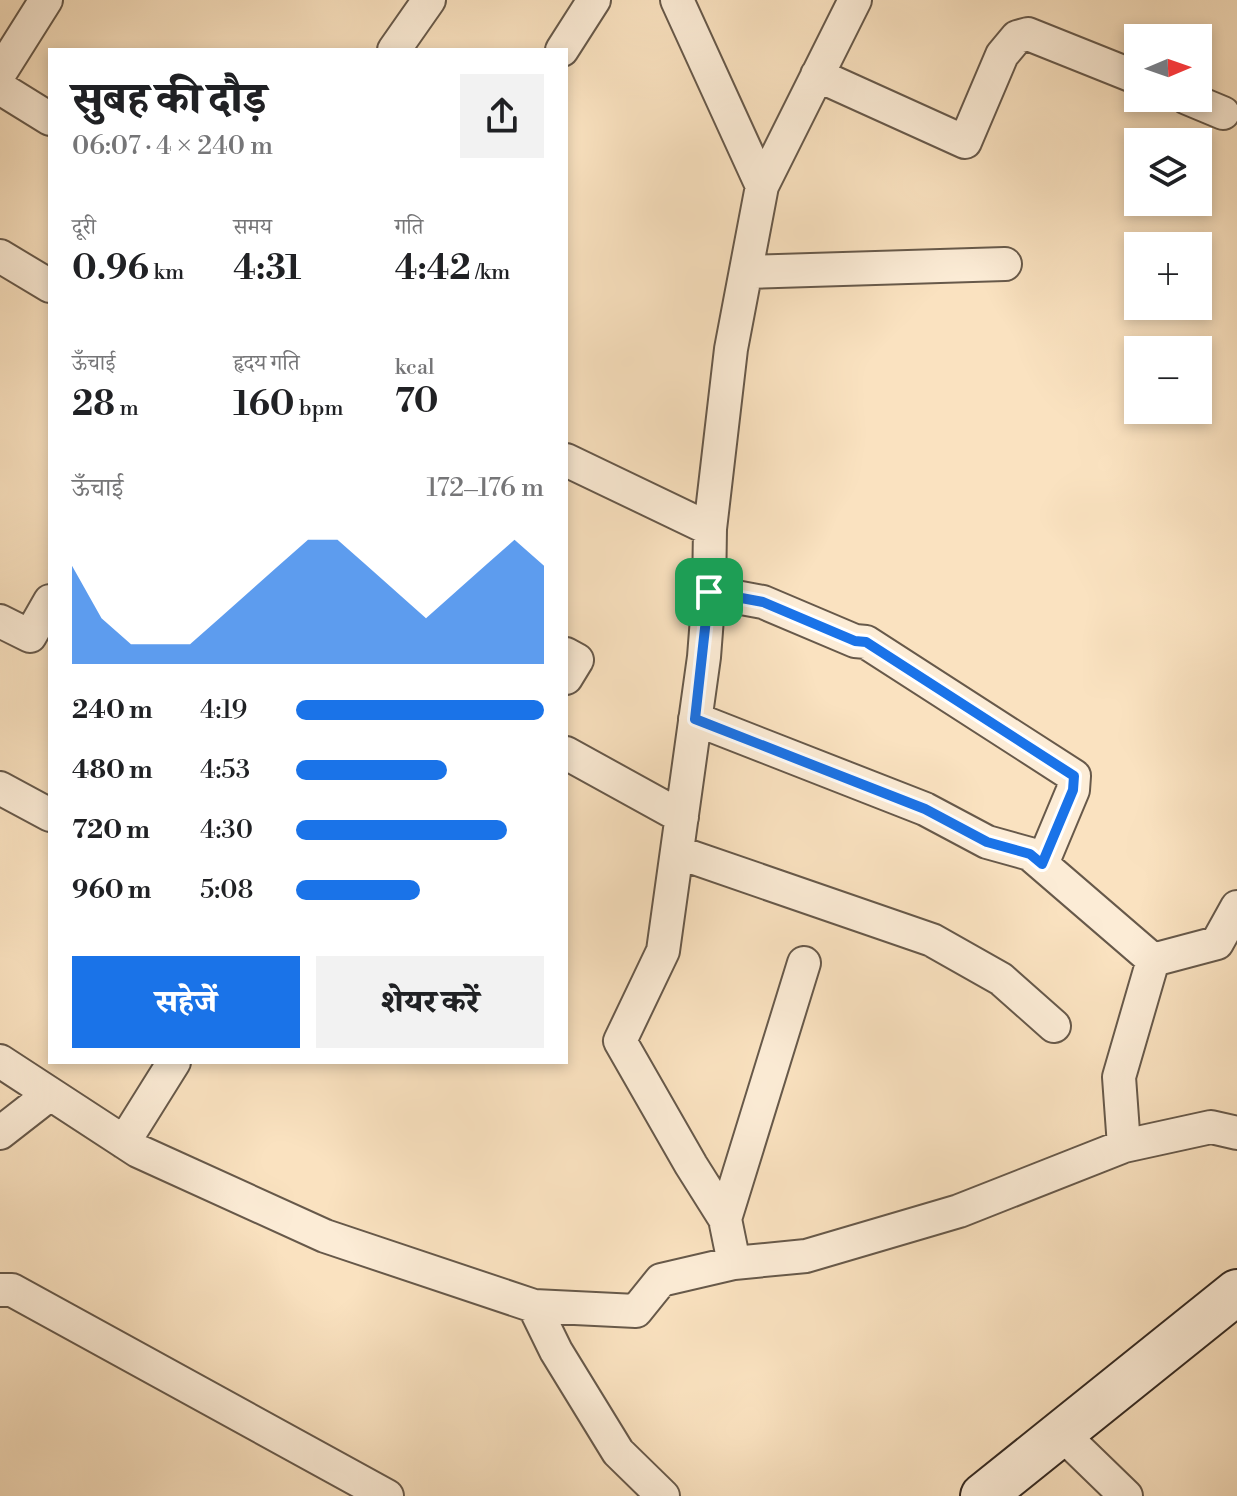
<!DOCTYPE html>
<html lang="hi">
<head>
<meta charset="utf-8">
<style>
  body { margin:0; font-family:"Libre Bodoni","Noto Serif Devanagari",serif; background:#f2f2f2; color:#202124; height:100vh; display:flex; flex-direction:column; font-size:30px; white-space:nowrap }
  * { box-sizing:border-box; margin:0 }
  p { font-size:26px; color:#757577 }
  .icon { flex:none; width:44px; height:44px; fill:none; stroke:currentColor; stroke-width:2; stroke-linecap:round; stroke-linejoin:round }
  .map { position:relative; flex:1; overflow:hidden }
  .sheet { position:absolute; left:48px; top:48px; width:520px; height:1016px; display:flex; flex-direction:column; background:#fff; border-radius:0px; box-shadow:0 4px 12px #0003 }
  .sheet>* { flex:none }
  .needle { width:52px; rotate:88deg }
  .controls { position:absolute; left:1124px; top:24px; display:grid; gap:16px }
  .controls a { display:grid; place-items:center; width:88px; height:88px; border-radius:0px; background:#fff; box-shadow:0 4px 12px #0003; font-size:40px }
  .pin { position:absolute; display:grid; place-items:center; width:68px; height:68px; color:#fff; margin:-34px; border-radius:16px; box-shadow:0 4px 12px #0006 }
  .round { display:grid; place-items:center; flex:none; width:84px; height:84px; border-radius:0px; background:#f2f2f2 }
  .headline { display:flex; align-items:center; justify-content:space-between; height:136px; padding:0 24px }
  h1 { font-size:44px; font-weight:800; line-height:60px }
  .metrics { display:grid; grid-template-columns:repeat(3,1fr); gap:12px; height:136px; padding:8px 24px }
  .metrics div { display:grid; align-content:center }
  .metrics b { font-size:34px; font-weight:800 }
  .metrics small { font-size:22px; font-weight:400 }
  .metrics p { font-size:22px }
  .chart { height:224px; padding:16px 24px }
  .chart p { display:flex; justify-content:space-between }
  .chart svg { width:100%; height:144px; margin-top:8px; fill:#1a73e8; opacity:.7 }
  .button { display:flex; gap:16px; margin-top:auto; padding:16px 24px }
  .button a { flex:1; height:92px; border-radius:0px; background:#1a73e8; color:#fff; font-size:32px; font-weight:800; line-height:92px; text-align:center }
  .button a+a { background:#f2f2f2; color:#202124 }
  ul { padding:0 24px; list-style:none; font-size:26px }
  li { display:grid; grid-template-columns:128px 96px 1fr; align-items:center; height:60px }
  li i { height:20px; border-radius:10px; background:#1a73e8 }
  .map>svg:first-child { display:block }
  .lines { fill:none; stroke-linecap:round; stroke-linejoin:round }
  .street-casing { stroke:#67594a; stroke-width:36 }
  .secondary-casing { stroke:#362b23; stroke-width:48 }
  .street { stroke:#fcecd6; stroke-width:32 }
  .secondary { stroke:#fcecd6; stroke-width:44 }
  .route-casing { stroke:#fff; stroke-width:16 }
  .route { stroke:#1a73e8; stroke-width:10 }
</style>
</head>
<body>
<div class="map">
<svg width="1237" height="1496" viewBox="0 0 1237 1496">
  <rect width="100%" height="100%" fill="#fae2c0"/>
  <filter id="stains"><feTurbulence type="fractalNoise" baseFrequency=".0025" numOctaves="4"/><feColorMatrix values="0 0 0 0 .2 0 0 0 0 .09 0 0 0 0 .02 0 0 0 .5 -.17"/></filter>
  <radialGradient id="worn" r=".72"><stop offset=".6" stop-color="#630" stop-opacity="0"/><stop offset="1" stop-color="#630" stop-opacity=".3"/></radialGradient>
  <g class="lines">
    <defs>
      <path id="street" d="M677,0l85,186
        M394,50l35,-50
        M562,50l32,-50
        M0,73l46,-73
        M817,75l148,67 37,-87 15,-18 11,-3 110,44
        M0,88l50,31
        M1187,98l36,15
        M0,256l50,30
        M746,272l259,-8
        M566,460l144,69
        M709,592l54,10 92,39 11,1 208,134 -1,14 -31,74
        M0,621l30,15 20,-35
        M566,654l11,6 -11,18
        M695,719l230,90 62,33 43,12 123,106
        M566,753l116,64
        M0,788l50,27
        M677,852l255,88 69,39 53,47
        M0,1061l138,90 187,85 209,70 22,45 62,101 45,44
        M0,1133l50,-39
        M124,1142l50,-80
        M1124,1146l87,-19 26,6
        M725,1219l79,-256
        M734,1263l-9,-44 -34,-54 -71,-124 43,-90 41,-294 5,-65 1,-63 21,-180 31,-163 93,-186
        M0,1290h12l375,206
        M534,1306l102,5 25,-31 73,-17 72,-7 153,-45 165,-65 -5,-69 34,-117 64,-17 20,-36
        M1061,1433l65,63"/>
      <path id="secondary" d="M983,1496l254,-204"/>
    </defs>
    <use href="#street" class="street-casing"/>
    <use href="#secondary" class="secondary-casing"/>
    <use href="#street" class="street"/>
    <use href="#secondary" class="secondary"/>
  </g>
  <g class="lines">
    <defs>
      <path id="route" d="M709,592l54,10 92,39 11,1 208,134 -1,14 -31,74 -12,-10 -43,-12 -62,-33 -230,-90z"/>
    </defs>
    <use href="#route" class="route-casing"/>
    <use href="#route" class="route"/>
  </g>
  <rect width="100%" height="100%" filter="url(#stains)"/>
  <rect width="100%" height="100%" fill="url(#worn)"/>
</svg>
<div class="controls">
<a><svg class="needle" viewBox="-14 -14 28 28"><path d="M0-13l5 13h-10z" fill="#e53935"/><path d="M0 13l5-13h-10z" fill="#757577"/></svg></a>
<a><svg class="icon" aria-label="layers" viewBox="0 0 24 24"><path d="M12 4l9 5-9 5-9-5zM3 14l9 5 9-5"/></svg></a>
<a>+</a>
<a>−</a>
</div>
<div class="pin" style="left:709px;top:592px;background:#1e9e55"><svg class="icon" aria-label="arrive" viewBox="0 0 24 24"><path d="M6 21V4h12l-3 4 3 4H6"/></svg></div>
<section class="sheet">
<div class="headline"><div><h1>सुबह की दौड़</h1><p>06:07 · 4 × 240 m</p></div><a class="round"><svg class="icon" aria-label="share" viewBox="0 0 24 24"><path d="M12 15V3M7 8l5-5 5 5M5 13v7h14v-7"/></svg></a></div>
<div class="metrics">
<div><p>दूरी</p><b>0.96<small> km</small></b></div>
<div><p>समय</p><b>4:31</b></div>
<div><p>गति</p><b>4:42<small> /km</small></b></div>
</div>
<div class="metrics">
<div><p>ऊँचाई</p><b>28<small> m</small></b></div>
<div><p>हृदय गति</p><b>160<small> bpm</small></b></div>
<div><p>kcal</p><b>70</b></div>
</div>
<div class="chart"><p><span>ऊँचाई</span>172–176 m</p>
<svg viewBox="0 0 160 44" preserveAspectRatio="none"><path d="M0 44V14L10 30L20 38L30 38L40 38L50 30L60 22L70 14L80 6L90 6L100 14L110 22L120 30L130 22L140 14L150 6L160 14V44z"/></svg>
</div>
<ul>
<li><b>240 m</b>4:19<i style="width:100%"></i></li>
<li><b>480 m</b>4:53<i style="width:61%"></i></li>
<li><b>720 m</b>4:30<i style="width:85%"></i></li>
<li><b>960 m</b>5:08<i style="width:50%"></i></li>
</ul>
<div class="button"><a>सहेजें</a><a>शेयर करें</a></div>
</section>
</div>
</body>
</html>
